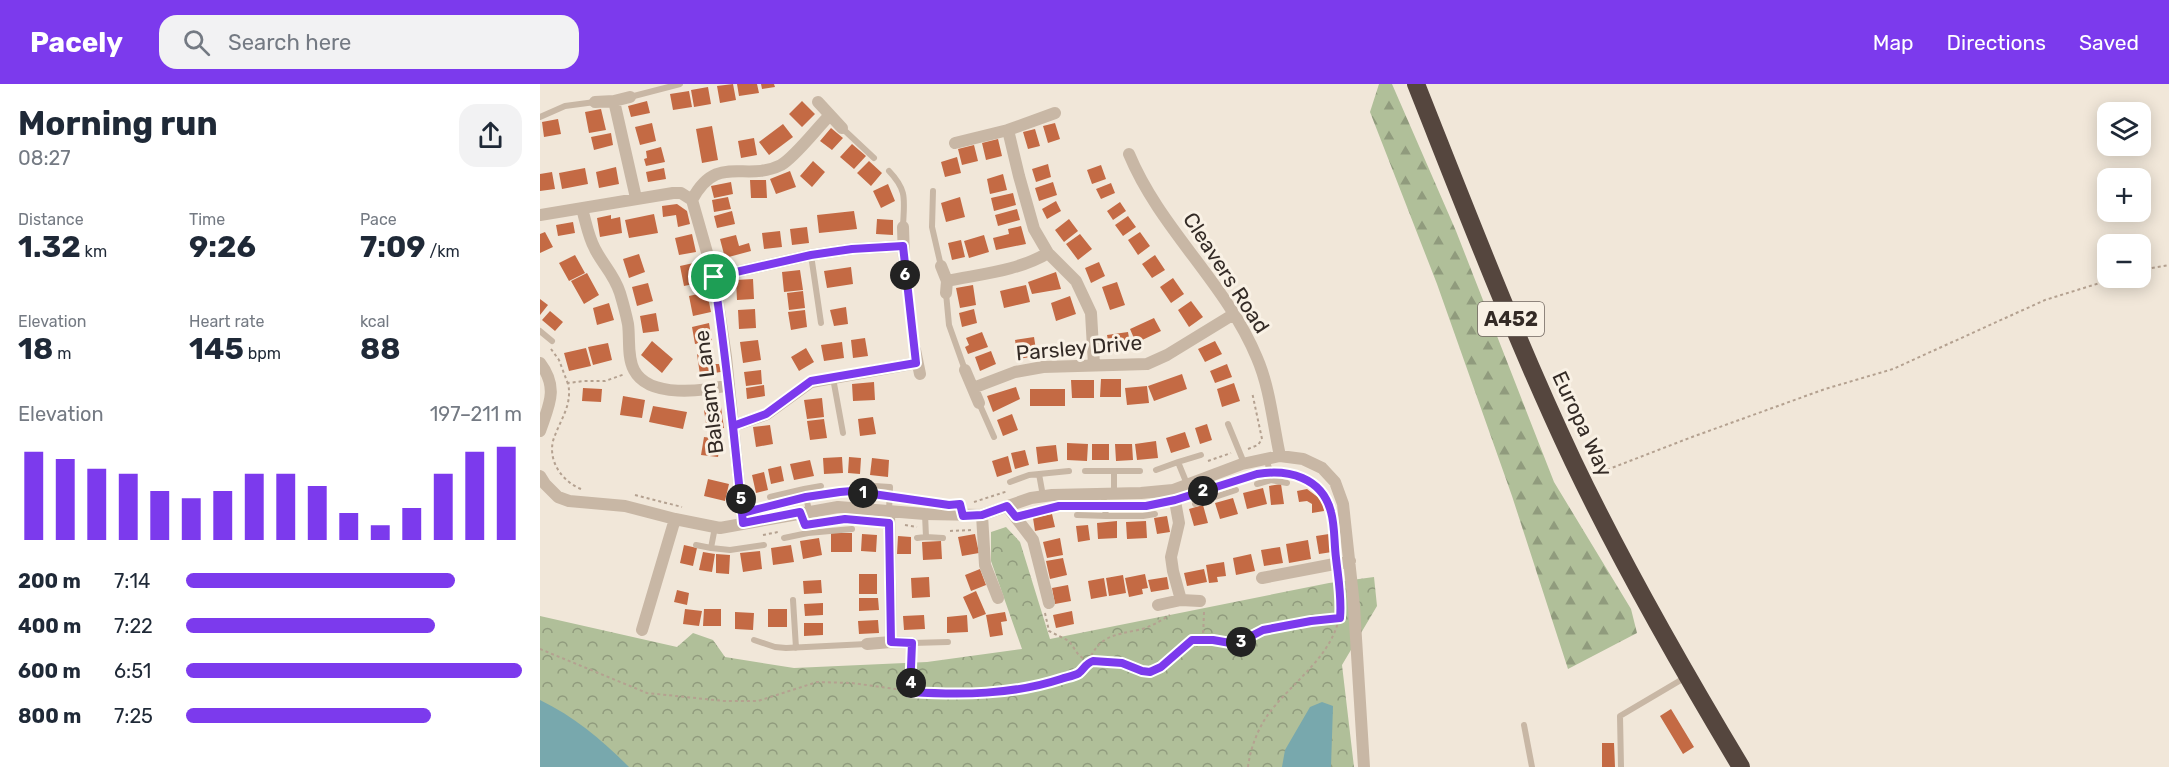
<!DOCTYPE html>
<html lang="en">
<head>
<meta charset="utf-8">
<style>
  body { margin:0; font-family:Rubik,sans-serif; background:#f2f2f3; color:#1f2937; height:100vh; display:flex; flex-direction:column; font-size:22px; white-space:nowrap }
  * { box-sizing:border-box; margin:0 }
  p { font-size:20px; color:#747a83 }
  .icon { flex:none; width:33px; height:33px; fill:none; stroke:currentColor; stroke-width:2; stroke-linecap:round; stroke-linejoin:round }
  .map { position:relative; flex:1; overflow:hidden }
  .details { display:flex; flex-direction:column; background:#fff; width:540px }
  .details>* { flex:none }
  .buttons { position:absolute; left:1557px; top:18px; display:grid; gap:12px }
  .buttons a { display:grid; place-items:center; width:54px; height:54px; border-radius:12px; background:#fff; box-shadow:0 3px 15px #0003; font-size:30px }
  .pin { position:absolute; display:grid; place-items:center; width:51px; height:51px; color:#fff; margin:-26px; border:3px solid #fff; border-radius:50%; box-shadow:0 2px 6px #0007 }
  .km { position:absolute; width:30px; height:30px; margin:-15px; border-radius:50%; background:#222; color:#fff; font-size:16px; line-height:30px; text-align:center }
  .round { display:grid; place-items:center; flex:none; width:63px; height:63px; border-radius:18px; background:#f2f2f3 }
  .summary { display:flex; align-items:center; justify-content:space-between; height:102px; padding:0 18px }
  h1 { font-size:33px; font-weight:700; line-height:45px }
  .metrics { display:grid; grid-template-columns:repeat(3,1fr); gap:9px; height:102px; padding:6px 18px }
  .metrics div { display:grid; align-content:center }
  .metrics b { font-size:30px; font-weight:700 }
  .metrics small { font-size:16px; font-weight:400 }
  .metrics p { font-size:16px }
  .chart { height:168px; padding:12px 18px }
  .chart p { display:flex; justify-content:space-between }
  .chart svg { width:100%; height:108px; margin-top:6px; stroke:#7c3aed; stroke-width:6 }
  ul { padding:0 18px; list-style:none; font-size:20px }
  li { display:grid; grid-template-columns:96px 72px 1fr; align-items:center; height:45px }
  li i { height:15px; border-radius:8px; background:#7c3aed }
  header { display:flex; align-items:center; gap:36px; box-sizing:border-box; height:84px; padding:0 30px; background:#7c3aed; color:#fff }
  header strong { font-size:28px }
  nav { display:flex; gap:33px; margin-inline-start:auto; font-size:21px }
  .search { width:420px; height:54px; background:#f2f2f3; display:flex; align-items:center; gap:15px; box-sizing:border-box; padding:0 21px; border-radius:18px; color:#747a83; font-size:22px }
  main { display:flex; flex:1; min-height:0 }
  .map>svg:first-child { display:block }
  .forest { fill:url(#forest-firs) }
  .park { fill:url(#park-crowns) }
  .water { fill:#78a8ad }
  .building { fill:#c46a44 }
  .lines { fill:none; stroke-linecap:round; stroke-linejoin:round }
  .path { stroke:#b4a190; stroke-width:2; stroke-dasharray:3 3; stroke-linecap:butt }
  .lane { stroke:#c8b7a5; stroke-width:6 }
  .street { stroke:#c8b7a5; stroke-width:12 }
  .highway { stroke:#55463e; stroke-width:18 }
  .route-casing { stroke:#fff; stroke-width:12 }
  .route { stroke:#7c3aed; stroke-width:8 }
  .labels { text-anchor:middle; stroke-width:6; stroke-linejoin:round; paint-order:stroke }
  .shield { fill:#f9f1e5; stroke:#6f665f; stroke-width:1.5 }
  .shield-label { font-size:20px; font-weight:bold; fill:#342b26 }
  .street-label { font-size:21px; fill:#342b26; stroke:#f9f1e5 }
</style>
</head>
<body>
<header>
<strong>Pacely</strong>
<div class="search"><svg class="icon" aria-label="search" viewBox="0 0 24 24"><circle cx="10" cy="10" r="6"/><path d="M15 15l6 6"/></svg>Search here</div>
<nav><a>Map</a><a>Directions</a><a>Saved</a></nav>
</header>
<main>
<section class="details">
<div class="summary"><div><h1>Morning run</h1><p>08:27</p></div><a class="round"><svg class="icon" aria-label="share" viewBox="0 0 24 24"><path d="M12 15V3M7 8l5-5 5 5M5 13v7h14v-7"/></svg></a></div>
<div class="metrics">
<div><p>Distance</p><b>1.32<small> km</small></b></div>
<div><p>Time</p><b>9:26</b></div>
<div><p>Pace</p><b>7:09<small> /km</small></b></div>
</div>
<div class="metrics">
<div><p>Elevation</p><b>18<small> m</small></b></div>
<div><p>Heart rate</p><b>145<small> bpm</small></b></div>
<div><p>kcal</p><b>88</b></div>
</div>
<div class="chart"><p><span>Elevation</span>197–211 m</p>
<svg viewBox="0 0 160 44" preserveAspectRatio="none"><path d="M5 44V8M15 44V11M25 44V15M35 44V17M45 44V24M55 44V27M65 44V24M75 44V17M85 44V17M95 44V22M105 44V33M115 44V38M125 44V31M135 44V17M145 44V8M155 44V6"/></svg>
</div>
<ul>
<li><b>200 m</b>7:14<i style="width:80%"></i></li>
<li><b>400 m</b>7:22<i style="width:74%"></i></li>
<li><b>600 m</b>6:51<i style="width:100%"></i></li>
<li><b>800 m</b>7:25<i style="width:73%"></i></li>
</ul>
</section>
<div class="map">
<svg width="1629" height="683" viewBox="0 0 1629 683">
  <defs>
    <pattern id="forest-firs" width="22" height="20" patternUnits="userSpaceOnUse" patternTransform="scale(1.5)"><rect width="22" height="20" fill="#b0bf99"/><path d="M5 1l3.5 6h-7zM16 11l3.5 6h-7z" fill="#909b7d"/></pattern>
    <pattern id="park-crowns" width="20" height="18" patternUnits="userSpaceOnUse" patternTransform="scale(1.5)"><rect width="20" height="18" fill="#b0bf99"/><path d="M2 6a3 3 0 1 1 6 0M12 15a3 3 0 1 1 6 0" fill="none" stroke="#909b7d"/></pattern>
  </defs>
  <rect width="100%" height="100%" fill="#f1e7d9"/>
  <path class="forest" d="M839,0h13l64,147 98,251 77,127 6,24 -69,36 -56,-173 -75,-212 -67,-172z"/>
  <path class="park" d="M466,443l14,15 30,97 279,-56 45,-6 3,29 -35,59 12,102h-814v-151l137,31 16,-14 20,7 12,17 69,11 133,-6 95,-13 -31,-88v-29z"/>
  <path class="water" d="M0,616c35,17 62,40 89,67h-89z
    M782,618l11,4 -2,61h-49l3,-17 25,-43z"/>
  <path class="building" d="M193,0l3,16 -16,3 -3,-17z
    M197,0h20l2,9 -20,3z
    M221,0h13l1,3 -13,2z
    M168,3l3,17 -17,3 -3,-17z
    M149,7l3,16 -19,3 -3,-16z
    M107,17l3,12 -19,4 -3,-11z
    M262,17l13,13 -13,13 -13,-13z
    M61,25l5,21 -17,3 -4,-21z
    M18,35l3,15 -17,3 -2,-15z
    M112,39l4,18 -16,4 -5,-18z
    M515,39l5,16 -12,4 -5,-17z
    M243,40l10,13 -24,18 -10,-13z
    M172,42l6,34 -16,3 -6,-34z
    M291,44l12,10 -11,12 -12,-9z
    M495,45l5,17 -12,3 -5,-17z
    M71,49l2,12 -19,5 -3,-13z
    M214,54l3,17 -16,3 -3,-17z
    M458,55l4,17 -16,4 -4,-17z
    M312,60l14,12 -12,13 -14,-12z
    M434,61l4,16 -16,4 -4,-16z
    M121,63l4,15 -19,4 -2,-7 3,-1 -1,-7z
    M417,73l4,16 -16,4 -4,-15z
    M273,77l12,11 -13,15 -12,-11z
    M329,77l13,12 -11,13 -14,-13z
    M508,80l3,13 -15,5 -4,-13z
    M561,81l5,14 -14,5 -5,-14z
    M76,83l3,17 -20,4 -3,-16z
    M45,84l3,16 -26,5 -3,-16z
    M124,84l2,11 -18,3 -2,-10z
    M250,87l6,16 -20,7 -6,-15z
    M12,88l3,17 -15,2v-17z
    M463,90l4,16 -17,4 -3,-15z
    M210,96h16l1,18h-16z
    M191,98l2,12 -19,4 -3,-12z
    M513,98l4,13 -18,6 -4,-13z
    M571,99l4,10 -14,6 -5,-10z
    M348,100l7,17 -14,7 -8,-17z
    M473,109l3,12 -22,6 -3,-13z
    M188,113l3,12 -17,3 -2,-12z
    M420,113l5,20 -19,5 -5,-19z
    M516,117l5,10 -14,8 -5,-10z
    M580,118l6,9 -13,9 -6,-9z
    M137,120l10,7 3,13 -12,3 -2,-12 -13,2 -1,-11z
    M477,125l3,11 -22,6 -3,-11z
    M192,127l3,13 -18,4 -3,-12z
    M314,127l3,18 -38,4 -2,-18z
    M114,130l4,19 -29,5 -4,-18z
    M71,131v4l9,-2 2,16 -22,4 -3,-19z
    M588,132l8,11 -13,9 -8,-11z
    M337,135l16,1v15l-17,-1z
    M529,135l9,12 -14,11 -9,-12z
    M33,138l2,11 -17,3 -2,-11z
    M481,142l5,18 -30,6 -3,-12 16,-4 -1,-5z
    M267,143l2,16 -17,2 -2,-16z
    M240,147l2,16 -18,2 -2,-16z
    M5,148l8,15 -13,6v-19z
    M600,148l10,14 -12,9 -10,-15z
    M152,150l4,18 -17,3 -4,-17z
    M540,150l12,15 -14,11 -12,-16z
    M196,151l3,11 10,-3 2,8 -26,7 -5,-19z
    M444,151l5,17 -20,6 -5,-17z
    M421,156l4,17 -13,3 -4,-17z
    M99,170l6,18 -16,6 -6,-19z
    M35,171l10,18 -16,8 -10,-18z
    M615,171l10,15 -13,8 -10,-14z
    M158,178l5,20 -19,4 -4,-20z
    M559,178l6,14 -14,7 -6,-15z
    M311,183l2,17 -26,4 -3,-17z
    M260,186l3,20 -19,2 -2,-20z
    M516,188l5,17 -29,5 -4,-12z
    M47,189l12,22 -15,9 -13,-23z
    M633,194l11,16 -13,9 -11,-16z
    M213,195l1,20 -17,1 -1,-20z
    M577,198l8,23 -15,5 -8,-23z
    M108,199l5,18 -16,5 -5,-19z
    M433,201l3,20 -16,3 -4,-20z
    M486,201l4,17 -26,6 -4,-17z
    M263,207l2,17 -16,2 -2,-17z
    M167,208l4,20 -18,4 -4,-20z
    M530,212l6,18 -20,7 -5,-18z
    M0,215l8,6 -8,10z
    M651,217l12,16 -14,10 -11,-17z
    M69,219l5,17 -17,5 -4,-17z
    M306,223l2,17 -14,2 -4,-16z
    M215,225l1,19 -17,1 -1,-19z
    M434,225l3,14 -15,4 -3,-14z
    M265,226l2,17 -16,3 -3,-18z
    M10,227l13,11 -8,9 -13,-11z
    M116,229l3,18 -16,2 -3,-17z
    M614,234l7,13 -25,12 -6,-14z
    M169,239l3,18 -17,3 -3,-17z
    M442,248l6,15 -20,7 -3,-7 4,-2 -3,-7z
    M588,248l3,17 -21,3 -3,-17z
    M494,253l3,19 -19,3 -3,-19z
    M325,254l3,18 -15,2 -2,-18z
    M218,256l3,20 -18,3 -3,-21z
    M112,257l21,18 -11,14 -21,-18z
    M675,257l7,13 -17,8 -7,-13z
    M302,258l2,16 -20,3 -3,-16z
    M68,259l4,17 -19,5 -5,-18z
    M46,264l5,18 -22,5 -5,-18z
    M266,264l8,14 -15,9 -8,-14z
    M451,267l5,13 -16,7 -5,-14z
    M173,268l2,12h4l2,8 -21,3 -3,-21z
    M687,280l5,13 -17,6 -5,-12z
    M221,286l1,14 -16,2 -2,-14z
    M642,290l5,15 -33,12 -6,-15z
    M561,295h20v18h-21z
    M531,296h23v18h-22z
    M334,298l1,18 -22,1 -1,-17z
    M694,299l6,18 -18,6 -5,-18z
    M224,301l1,11 -18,3 -1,-11z
    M607,302l2,17 -22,2 -2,-17z
    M476,303l4,12 -27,13 -6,-16z
    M43,304l19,1 -1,13 -19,-1z
    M490,305h35v17h-35z
    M83,312l22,4 -3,18 -22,-3z
    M282,314l2,19 -17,2 -3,-19z
    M113,322l34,6 -4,17 -34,-7z
    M181,323l3,21 -17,2 -3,-20z
    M472,330l6,16 -15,6 -6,-16z
    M333,333l3,17 -16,2 -2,-17z
    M284,335l3,19 -17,2 -3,-19z
    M667,340l5,16 -12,4 -5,-16z
    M230,341l3,19 -17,3 -3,-20z
    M645,348l5,15 -19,6 -5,-15z
    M164,353l17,2 -3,18 -17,-2z
    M616,357l2,17 -21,2 -2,-16z
    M527,359l21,1 -1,17 -20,-1z
    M552,360h17v16h-17z
    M575,360h17l1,16 -17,1z
    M516,361l2,16 -20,3 -2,-17z
    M485,366l4,15 -14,4 -4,-16z
    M468,372l4,16 -15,5 -5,-16z
    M302,373l1,16 -19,1 -1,-16z
    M309,373l12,1 -1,16 -12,-1z
    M332,374l17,2 -1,17 -18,-2z
    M270,376l4,16 -20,4 -4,-16z
    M241,382l3,15 -13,3 -3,-15z
    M224,388l4,18 -12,3 -4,-18z
    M168,395l21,5 -4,17 -21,-5z
    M741,400l3,20 -13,1 -2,-19z
    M723,404l4,16 -20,5 -4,-16z
    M767,405l12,9 4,5 1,8 -12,2v-9l-5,-3 -8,1 -2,-11z
    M693,414l5,16 -18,5 -5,-16z
    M663,421l5,18 -14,3 -5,-17z
    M512,430l3,13 -20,4 -2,-13z
    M627,432l3,16 -13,2 -3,-16z
    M577,437v17l-19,1 -1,-16z
    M606,437l1,17 -20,1 -1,-17z
    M548,441l2,15 -12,2 -2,-16z
    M291,449h21v19h-21z
    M322,450l15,1 -1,17 -15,-1z
    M435,450l4,19 -17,3 -4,-19z
    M789,450l3,18 -13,2 -3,-18z
    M358,452l13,1v17h-14z
    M279,454l3,17 -19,4 -3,-18z
    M520,454l3,17 -16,3 -4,-16z
    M768,456l3,19 -22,4 -3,-19z
    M401,457l1,18 -19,1 -1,-18z
    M144,461l13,3 -4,18 -13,-3z
    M251,461l3,17 -21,3 -2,-17z
    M740,463l3,16 -19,3 -3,-16z
    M220,467l2,18 -19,3 -3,-19z
    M163,468l12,2 -3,18 -13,-2z
    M176,470l14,1 -1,19 -13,-1z
    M711,470l4,17 -19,4 -3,-17z
    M523,474l4,17 -17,4 -4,-18z
    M684,478l2,14 -9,1 1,5 -9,1 -3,-18z
    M440,485l6,16 -15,6 -6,-16z
    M664,485l3,13 -20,4 -3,-13z
    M319,490h18v20h-18z
    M605,490l3,14 -6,1 1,5 -14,3 -4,-19z
    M583,491l3,18 -17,3 -3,-18z
    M389,493l1,20 -18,1 -1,-20z
    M627,493l2,12 -18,3 -3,-12z
    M564,494l3,18 -16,3 -3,-18z
    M281,496l1,13 -18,1 -1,-13z
    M528,501l3,16 -16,3 -3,-16z
    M137,506l12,3 -2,12 -13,-3z
    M436,507l10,23 -13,5 -10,-22z
    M319,514h19l1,12 -20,1z
    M283,519v12l-18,1 -1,-12z
    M145,525l17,2 -3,15 -16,-2z
    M164,525h17v17h-18z
    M228,525h19v18h-19z
    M532,527l2,13 -18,4 -3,-13z
    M195,528l19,1 -1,17 -18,-1z
    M465,528l2,9 -6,1 2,13 -13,2 -4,-22z
    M384,531l1,14 -21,1 -1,-14z
    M427,531l1,17 -21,1v-16z
    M338,536l1,13 -20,1 -1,-13z
    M264,539h19v12l-19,1z
    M1131,625l23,38 -11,7 -23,-38z
    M1062,659h12l1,24h-13z"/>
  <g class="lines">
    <path class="path" d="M1600,186l29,-5
      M11,265l8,11 9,24
      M708,365l10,-4 4,-6 -10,-47
      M668,377l23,-8
      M743,388c24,1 39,19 48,40
      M1056,390l96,-37 133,-48 68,-20 152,-69 71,-22
      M41,405c-18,-7 -33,-27 -28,-48 6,-20 20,-35 15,-58l16,-2h21l20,-7
      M288,409l24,-2
      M95,411l47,12
      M359,414l30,3
      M434,418l34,-11
      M365,441l12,2
      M410,447l21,-1
      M223,451l15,-3
      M505,529l4,18 20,10 9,13 10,9c10,-27 26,-28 50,-33 11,-2 22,-9 32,-15
      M663,555l1,-27
      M0,565l107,44 77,8h34l59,-19 35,1 58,8 71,2 36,-4 32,-6 28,-9 11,-11 5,-2 29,2 20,8 8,1 11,-5 31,-27h21l23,4 27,-14 48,-9 29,-3
      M370,607l2,-37
      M708,683c2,-17 8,-33 17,-48 25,-38 78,-67 75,-118"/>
    <path class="lane" d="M90,13l50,-13
      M0,33l25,-11 30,-4
      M302,44l32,30
      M349,87c19,20 15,29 14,56
      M393,107l-1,36 9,39
      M271,171l10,68
      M364,174l11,92
      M406,209l3,32 16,45
      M0,247l12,10
      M293,294l10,55
      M439,319l15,34
      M688,340l16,39
      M727,375l4,21 16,3
      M638,378l23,-7
      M616,386l22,-8 9,22
      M545,387h29v22
      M574,387h26
      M499,390l30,-3
      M470,398l19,-7 10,-1 4,22
      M717,400l14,-4
      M318,401l32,2 -1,24
      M264,405l17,-3
      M563,410l3,22h37l12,-2
      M230,413l34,-8 5,21
      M672,414l24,-8
      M655,420l17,-6 -8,-20
      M385,430l1,23 17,1
      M537,431l29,1
      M175,443l-4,21 19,2 34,-5
      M268,449l44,-4
      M244,454l24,-5 -7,-20
      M377,454l9,-1
      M156,461l15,3
      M253,516l3,48
      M214,556l21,7 11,1 81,-4
      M372,559l36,-1
      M984,641l8,42
      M1081,683l-1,-51 66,-39"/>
    <path class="street" d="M74,17l16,-4
      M55,18l19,-1 22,97
      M278,18l12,13
      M468,46l47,-17
      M415,59l53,-13 11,46 15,53 14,24 28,28 15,32 3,52
      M589,70c31,75 97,129 128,204 13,30 16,66 23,98
      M152,116c25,-48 53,-17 89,-35 14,-8 36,-37 49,-50l12,13
      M42,125c4,13 6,27 13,40 8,16 19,25 25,44 3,10 6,21 8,31 2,14 -1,33 6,46 15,29 70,21 95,15
      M0,131l133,-22h8l11,7 22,77 12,80 17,166
      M363,143l1,31
      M401,182l6,15 -1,12
      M174,193l97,-22 41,-6 51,-3
      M407,197c33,-7 71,-10 101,-28
      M375,266l5,24
      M0,279c19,25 9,42 0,68
      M425,286l14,33
      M433,304l42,-16 28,-5 104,-3 20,-9 67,-41
      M193,342l34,-12 44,-32 105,-19
      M0,392l5,8 13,13 11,4 56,5 50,13 45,9 118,-21 87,7 57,1 49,-17 21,-3 89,-2 32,-3 69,-26 38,-8 23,3 19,9 13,14 8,22 11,102 10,161
      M467,422l26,34 16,63
      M442,431l3,50 13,33
      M722,494l88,-17
      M641,516l19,1
      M618,521l23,-5 -8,-29 -2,-14 8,-34 -6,-33
      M102,546l33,-111
      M351,558l21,1
      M327,560l24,-2 -2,-131"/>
    <path class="highway" d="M876,0c50,126 99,254 157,377 50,105 108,206 168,306"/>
  </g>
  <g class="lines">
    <defs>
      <path id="route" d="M174,193c12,78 20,157 28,236l64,-16 34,-5 12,-1 97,14 11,-1 3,12 19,-1 25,-9 9,11 43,-11h87l29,-6 82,-26c31,-5 65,3 74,38 4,14 3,31 5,46 2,19 6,40 4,60l-29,3 -48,9 -27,14 -23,-4h-21l-31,27 -11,5 -8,-1 -20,-8 -29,-2c-7,2 -9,8 -14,12 -5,3 -12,4 -18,6 -49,16 -100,16 -151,13l2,-49 -21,-1 -2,-119 -44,-4 -40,6 -5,-13 -57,11 -10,-97 33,-12 45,-33 105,-18 -13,-117 -51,3 -41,6 -97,22"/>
    </defs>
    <use href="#route" class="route-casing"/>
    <use href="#route" class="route"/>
  </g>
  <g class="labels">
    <rect class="shield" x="938" y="218" width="66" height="34" rx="4.5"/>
    <g class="shield-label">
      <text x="971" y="242">A452</text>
    </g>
    <g class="street-label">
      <text transform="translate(686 189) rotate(57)" y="7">Cleavers Road</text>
      <text transform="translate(539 264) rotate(-5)" y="7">Parsley Drive</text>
      <text transform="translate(169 308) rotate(-97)" y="7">Balsam Lane</text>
      <text transform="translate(1042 340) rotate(65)" y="7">Europa Way</text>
    </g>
  </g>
</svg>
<div class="buttons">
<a><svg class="icon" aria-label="layers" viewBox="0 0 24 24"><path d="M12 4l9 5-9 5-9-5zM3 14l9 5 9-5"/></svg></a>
<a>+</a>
<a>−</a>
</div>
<div class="pin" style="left:174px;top:193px;background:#1e9e55"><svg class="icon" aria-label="arrive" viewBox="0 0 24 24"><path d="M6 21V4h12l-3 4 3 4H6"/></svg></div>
<b class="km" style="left:323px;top:409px">1</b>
<b class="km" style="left:663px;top:407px">2</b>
<b class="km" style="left:701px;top:558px">3</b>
<b class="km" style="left:371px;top:599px">4</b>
<b class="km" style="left:201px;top:415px">5</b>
<b class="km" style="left:365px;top:191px">6</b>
</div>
</main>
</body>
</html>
